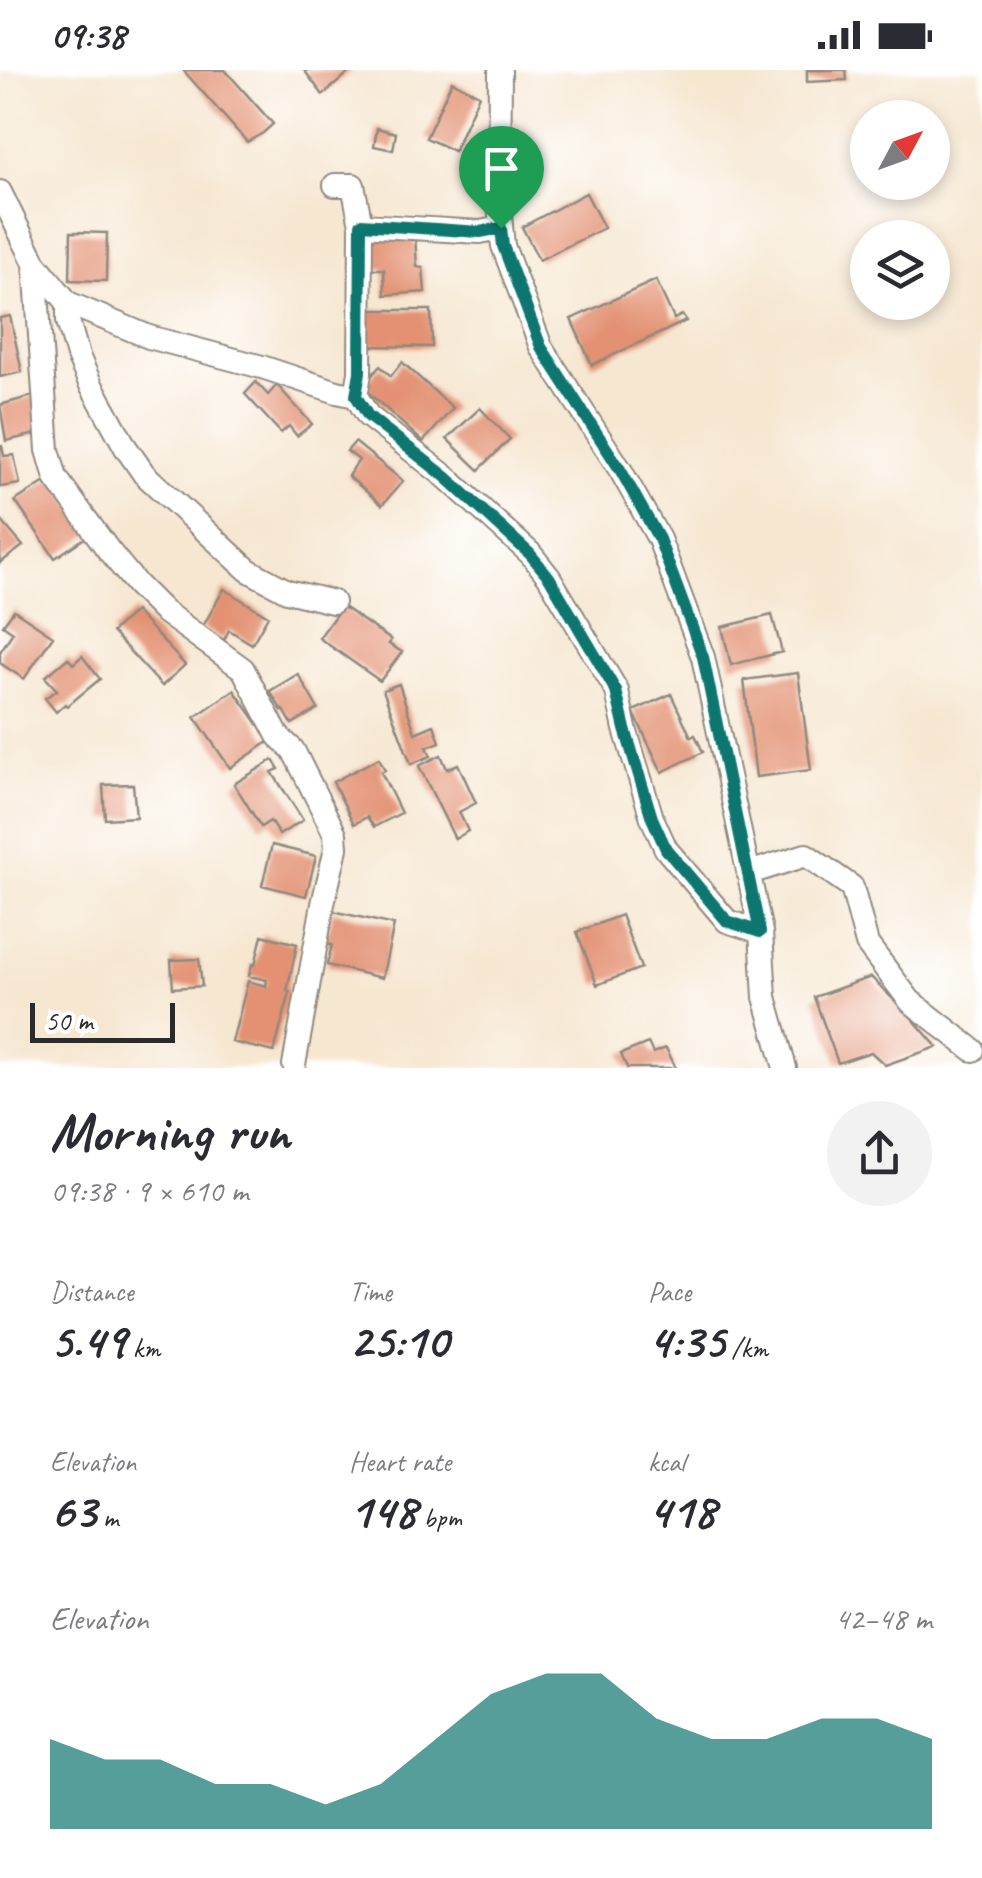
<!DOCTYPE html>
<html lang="en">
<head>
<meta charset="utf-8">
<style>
  body { margin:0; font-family:Caveat,sans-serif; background:#f2f2f3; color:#2b2b33; height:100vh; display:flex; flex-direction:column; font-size:38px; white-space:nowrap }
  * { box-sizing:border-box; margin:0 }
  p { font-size:32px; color:#7c7c81 }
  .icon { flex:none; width:55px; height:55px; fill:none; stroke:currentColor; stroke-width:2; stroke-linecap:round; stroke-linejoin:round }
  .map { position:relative; height:998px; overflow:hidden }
  .details { display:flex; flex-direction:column; background:#fff; flex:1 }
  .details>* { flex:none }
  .needle { width:65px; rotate:49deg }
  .tools { position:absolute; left:850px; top:30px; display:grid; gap:20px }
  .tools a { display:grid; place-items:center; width:100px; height:100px; border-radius:50%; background:#fff; box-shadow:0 5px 15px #0003; font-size:50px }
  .scale { position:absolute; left:30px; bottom:25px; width:145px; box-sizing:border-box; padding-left:10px; border:5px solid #2b2b2b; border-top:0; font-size:28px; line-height:35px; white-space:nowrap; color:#2b2b2b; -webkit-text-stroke:8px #fff; paint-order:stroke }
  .pin { position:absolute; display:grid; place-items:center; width:85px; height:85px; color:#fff; margin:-102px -42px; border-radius:50% 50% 50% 0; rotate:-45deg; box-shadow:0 0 10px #0007 }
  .pin .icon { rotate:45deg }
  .round { display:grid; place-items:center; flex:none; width:105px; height:105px; border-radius:52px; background:#f2f2f3 }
  .head { display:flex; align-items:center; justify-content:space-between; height:170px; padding:0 50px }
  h1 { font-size:55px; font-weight:600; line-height:75px }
  .stats { display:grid; grid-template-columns:repeat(3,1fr); gap:15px; height:170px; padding:10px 50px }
  .stats div { display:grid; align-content:center }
  .stats b { font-size:50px; font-weight:600 }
  .stats small { font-size:28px; font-weight:400 }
  .stats p { font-size:28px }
  .chart { height:280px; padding:20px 50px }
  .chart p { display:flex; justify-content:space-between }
  .chart svg { width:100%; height:180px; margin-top:10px; fill:#0f766e; opacity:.7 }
  .status { display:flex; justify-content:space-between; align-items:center; height:70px; padding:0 50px; background:#fff; direction:ltr }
  .status svg { height:28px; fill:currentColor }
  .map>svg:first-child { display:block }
  .building { fill:#e39172 }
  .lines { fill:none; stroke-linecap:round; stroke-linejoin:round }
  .minor-casing { stroke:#90897e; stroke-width:26 }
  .minor { stroke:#fff; stroke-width:22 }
  .route-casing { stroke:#fff; stroke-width:20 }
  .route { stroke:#0f766e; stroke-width:12 }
</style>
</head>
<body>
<div class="status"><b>09:38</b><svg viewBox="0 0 49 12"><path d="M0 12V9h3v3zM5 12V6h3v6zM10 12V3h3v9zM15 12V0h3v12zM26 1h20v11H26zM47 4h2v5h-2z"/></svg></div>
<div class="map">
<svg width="982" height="998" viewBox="0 0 982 998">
  <rect width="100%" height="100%" fill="#fff"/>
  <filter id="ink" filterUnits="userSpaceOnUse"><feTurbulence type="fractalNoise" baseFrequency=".01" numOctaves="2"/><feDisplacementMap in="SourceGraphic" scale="20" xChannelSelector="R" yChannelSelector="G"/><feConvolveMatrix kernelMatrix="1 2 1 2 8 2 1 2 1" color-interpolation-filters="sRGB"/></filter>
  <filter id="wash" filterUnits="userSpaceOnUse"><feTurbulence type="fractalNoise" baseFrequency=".0048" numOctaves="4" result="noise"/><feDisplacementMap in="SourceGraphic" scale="40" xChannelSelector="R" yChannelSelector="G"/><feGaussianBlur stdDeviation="2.25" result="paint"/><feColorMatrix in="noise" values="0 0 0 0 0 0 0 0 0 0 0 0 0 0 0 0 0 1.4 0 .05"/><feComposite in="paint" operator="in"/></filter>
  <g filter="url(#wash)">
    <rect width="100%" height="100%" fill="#f6e7d1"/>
    <g id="blocks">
      <path class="building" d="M183,0h42l48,54 -10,9 -16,9z
        M304,0h48l-29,25z
        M807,0h39l1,10 -40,2z
        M452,11l27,14 -25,56 -28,-13z
        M377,58l19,5 -3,17 -19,-4z
        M586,123l18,35 -65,32 -17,-33z
        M71,162l36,1 -1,48 -36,-1z
        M415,166l2,31 6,1 2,24 -40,3 -1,-26h-12l-2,-31z
        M656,210l18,39 8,-4 4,6 -94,44 -21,-46z
        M365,240h66l1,37 -67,-1z
        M10,246l12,56 -22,5v-59z
        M402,292l51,46 -30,34 -61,-55 18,-21 11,10z
        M256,312l12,13 9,-10 35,39 -15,12 -8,-10 -8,7 -36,-39z
        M36,325l9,37 -39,9 -6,-36z
        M480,338l30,31 -31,31 -32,-31z
        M355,372l48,39 -21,24 -34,-29 11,-16 -12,-9z
        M0,376h2l2,10 10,-1 6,29 -20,3z
        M53,407l39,56 -37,25 -40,-57z
        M0,449l23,27 -23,17z
        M224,519l44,27 -16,28 -23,-14 -5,10 -22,-12z
        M342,536l49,34 -2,4 13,8 -22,29 -61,-43z
        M14,540l39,26 -29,43 -24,-16v-11l13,-20 -10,-7z
        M135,541l50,54 -23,21 -50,-54z
        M772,545l10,37 -51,13 -9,-38z
        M82,586l18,23 -33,27 -2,-2 -9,8 -11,-14 12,-8 -12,-13 23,-19 5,6z
        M798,603l13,97 -55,7 -12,-97z
        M298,604l20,35 -26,15 -8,-14 -2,1 -12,-20z
        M399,614l16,49 19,-8 6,17 -13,5 4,9 -20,8 -28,-74z
        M234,620l36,51 -40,27 -35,-51z
        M671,624l20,43 4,-2 8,17 -41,20 -29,-61z
        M441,685l6,14 11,-5 18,39 -17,9 9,19 -13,8 -36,-73z
        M379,688l6,12 -4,2 20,41 -27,14 -7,-10 -13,7 -21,-42z
        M273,690l6,9 -7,3 31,48 -24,15 -9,-14 -9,6 -27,-43z
        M133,714l3,33 -31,2 -2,-34z
        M272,775l44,11 -10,40 -44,-11z
        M333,841l61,14 -12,53 -55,-13 5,-20 -7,-1z
        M621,845l20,53 -44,17 -20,-53z
        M262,865l35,9 -10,47 3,1 -16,60 -42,-10 16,-61 18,5 1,-6 -18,-4 3,-12 3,1z
        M199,889l3,27 -29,2 -2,-28z
        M871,907l41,41 25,29 -52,18 -14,-13 -33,11 -24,-66z
        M648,973l5,10 13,-5 10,20h-49l-6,-14z"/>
    </g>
  </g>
  <g filter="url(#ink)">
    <use href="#blocks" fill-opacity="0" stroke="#90897e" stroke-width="2.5"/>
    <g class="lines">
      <defs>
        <path id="minor" d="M500,0l-1,135 4,41 38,101 80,124 38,68 44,118 58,275 4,65 20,71
          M335,115h18l8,40 -1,148 -4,23
          M0,122l35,71 33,40 81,34 113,30 75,25 19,4 12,20 78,61 84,76 19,24 68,114 8,38 27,89 14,31 61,72 34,11
          M361,155l119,7 21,-4
          M35,193l13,187 8,28 53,73 28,34 26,26 80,58 35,67 15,14 42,84 1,14 -13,56 -29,161
          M68,233v18l10,35 12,27 36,65 18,26 104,96 39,21 46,11
          M749,803l57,-18 46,32 15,57 43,57 63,49"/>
      </defs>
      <use href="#minor" class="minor-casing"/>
      <use href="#minor" class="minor"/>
    </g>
  </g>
  <g class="lines" filter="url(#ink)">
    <defs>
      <path id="route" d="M361,154l119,8 21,-4 2,18 38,101 80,124 38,68 44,118 57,275 -33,-11 -61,-72 -14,-31 -27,-89 -9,-38 -67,-114 -19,-23 -84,-77 -78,-61 -12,-20 4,-24z"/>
    </defs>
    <use href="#route" class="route-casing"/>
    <use href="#route" class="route"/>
  </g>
</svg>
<div class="tools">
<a><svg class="needle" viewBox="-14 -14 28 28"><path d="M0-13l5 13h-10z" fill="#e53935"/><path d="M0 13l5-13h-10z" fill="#7c7c81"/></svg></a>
<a><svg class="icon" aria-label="layers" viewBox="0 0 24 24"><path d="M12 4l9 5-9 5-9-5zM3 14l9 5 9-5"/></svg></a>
</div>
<div class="scale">50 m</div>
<div class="pin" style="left:501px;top:158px;background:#1e9e55"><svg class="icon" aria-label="arrive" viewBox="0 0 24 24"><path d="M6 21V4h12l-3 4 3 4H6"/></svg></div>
</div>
<section class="details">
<div class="head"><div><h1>Morning run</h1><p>09:38 · 9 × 610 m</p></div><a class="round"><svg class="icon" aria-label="share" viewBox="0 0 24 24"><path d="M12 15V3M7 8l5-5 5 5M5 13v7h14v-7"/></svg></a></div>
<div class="stats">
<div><p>Distance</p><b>5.49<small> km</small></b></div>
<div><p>Time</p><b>25:10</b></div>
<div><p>Pace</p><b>4:35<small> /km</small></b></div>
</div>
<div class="stats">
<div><p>Elevation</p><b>63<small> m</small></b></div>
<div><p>Heart rate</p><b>148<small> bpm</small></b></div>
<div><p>kcal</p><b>418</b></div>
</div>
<div class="chart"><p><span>Elevation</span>42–48 m</p>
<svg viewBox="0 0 160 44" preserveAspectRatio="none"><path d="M0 44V22L10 27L20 27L30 33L40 33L50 38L60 33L70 22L80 11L90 6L100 6L110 17L120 22L130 22L140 17L150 17L160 22V44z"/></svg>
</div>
</section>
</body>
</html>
